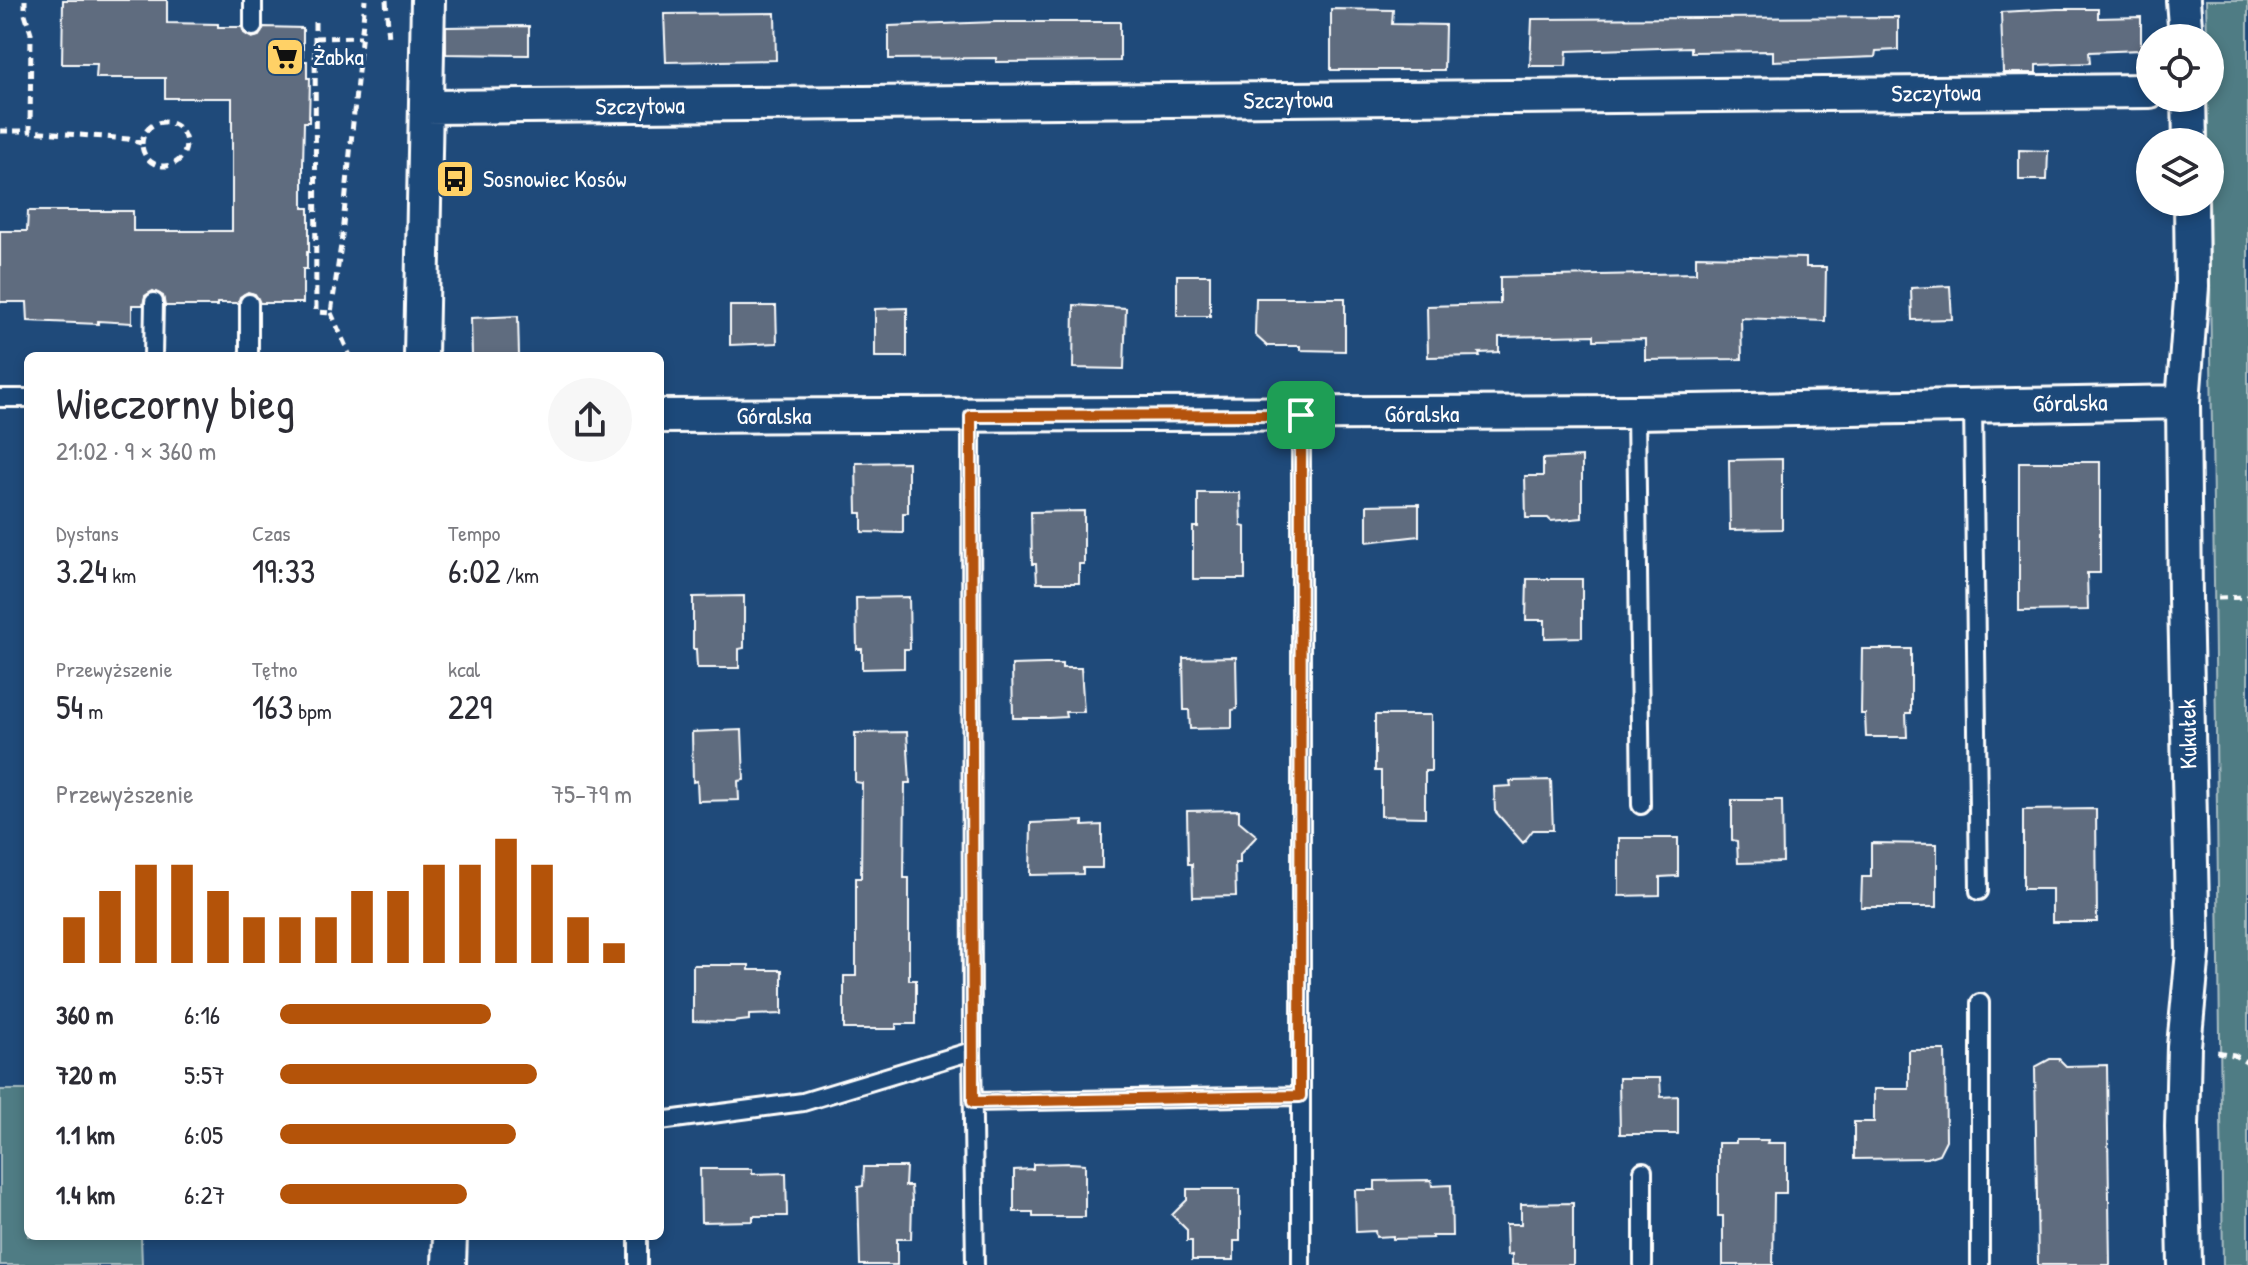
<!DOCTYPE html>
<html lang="pl">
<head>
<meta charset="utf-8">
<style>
  body { margin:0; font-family:"Patrick Hand",sans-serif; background:#f7f7f7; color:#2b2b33; height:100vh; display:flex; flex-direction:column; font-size:30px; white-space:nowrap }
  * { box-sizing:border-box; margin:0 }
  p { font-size:26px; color:#7c7c81 }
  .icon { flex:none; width:44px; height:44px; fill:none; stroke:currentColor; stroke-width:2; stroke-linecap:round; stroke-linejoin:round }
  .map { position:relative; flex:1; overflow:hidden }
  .side { position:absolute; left:24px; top:352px; width:640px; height:888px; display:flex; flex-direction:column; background:#fff; border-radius:12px; box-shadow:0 4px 12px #0003 }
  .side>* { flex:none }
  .controls { position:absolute; left:2136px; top:24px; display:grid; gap:16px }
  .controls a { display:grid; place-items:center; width:88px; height:88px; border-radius:50%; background:#fff; box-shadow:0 4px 12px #0003; font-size:40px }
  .pin { position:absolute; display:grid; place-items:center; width:68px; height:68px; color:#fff; margin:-34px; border-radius:16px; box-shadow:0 4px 12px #0006 }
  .round { display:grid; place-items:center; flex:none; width:84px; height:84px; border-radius:42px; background:#f7f7f7 }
  .overview { display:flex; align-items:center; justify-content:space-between; height:136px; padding:0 32px }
  h1 { font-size:44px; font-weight:600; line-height:60px }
  .stats { display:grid; grid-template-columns:repeat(3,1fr); gap:12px; height:136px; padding:8px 32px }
  .stats div { display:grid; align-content:center }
  .stats b { font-size:34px; font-weight:600 }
  .stats small { font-size:22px; font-weight:400 }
  .stats p { font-size:22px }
  .chart { height:224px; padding:16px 32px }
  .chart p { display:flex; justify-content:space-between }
  .chart svg { width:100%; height:144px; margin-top:8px; stroke:#b45309; stroke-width:6 }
  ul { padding:0 32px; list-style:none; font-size:26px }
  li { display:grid; grid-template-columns:128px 96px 1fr; align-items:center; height:60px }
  li i { height:20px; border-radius:10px; background:#b45309 }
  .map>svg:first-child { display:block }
  .green { fill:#507b84; stroke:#a8bdc2; stroke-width:2 }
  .building { fill:#5f6c7f; stroke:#fff; stroke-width:2 }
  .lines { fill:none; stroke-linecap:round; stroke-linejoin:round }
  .service-casing { stroke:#fff; stroke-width:22 }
  .minor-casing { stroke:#fff; stroke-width:38 }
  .path { stroke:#fff; stroke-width:5; stroke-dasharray:8 6; stroke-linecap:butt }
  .service { stroke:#1f4a7a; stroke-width:16 }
  .minor { stroke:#1f4a7a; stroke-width:32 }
  .route-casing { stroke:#fff; stroke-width:16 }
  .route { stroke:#b45309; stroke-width:10 }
  .labels { text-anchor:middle; stroke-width:6; stroke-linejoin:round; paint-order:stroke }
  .poi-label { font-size:24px; fill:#fff; stroke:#1f4a7a; text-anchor:start }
  .street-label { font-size:24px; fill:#fff; stroke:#1f4a7a }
</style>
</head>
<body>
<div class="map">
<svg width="2248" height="1265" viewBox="0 0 2248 1265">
  <rect width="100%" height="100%" fill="#1f4a7a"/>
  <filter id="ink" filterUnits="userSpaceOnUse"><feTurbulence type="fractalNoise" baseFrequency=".0125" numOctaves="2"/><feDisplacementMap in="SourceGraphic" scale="16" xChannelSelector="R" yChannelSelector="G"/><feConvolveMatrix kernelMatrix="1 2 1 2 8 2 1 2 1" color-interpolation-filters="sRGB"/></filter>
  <g filter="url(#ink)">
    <path class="green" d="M2206,0h42v1265h-25l-14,-1063 1,-60h-2l-1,-44h3v-60h-3z
      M0,1090h28v146h113l1,29h-142z"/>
    <path class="building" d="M63,0h104v23l51,1v3h24l2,6 8,5 7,-2 5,-9 39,1v33h4v17h3l-1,44h-5l-1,43v43h6v44h-2v17h-4v34h-43l-5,-9 -7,-2 -8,5 -2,6h-21v3h-52l-2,-10 -10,-5 -8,5 -2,9h-11v18l-34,-2v3l-70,-3 -1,-19h-27v-71h27l1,-20h105v20h99v-133h-67v-20h-69l1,-14h-35z
      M1331,9l62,1 -1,14 53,1 -1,45h-113z
      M2057,9h41v9l43,-1v33l-52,2 1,11 -54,2v8h-33l-2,-61z
      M775,13l1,47 -110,2 -2,-48z
      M1898,17v33l-22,1 -1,6 -102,4v-10l-82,1v-5l-124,4 -1,15h-36l2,-47z
      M996,22h124v39l-124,1v-4l-107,1v-33z
      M529,26v29l-83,-1v-27z
      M2019,150l29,1 -1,29h-28z
      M1696,256l110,2v9h20l-1,54 -84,-3 1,41 -97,1v-21l-51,1v-5l-95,2v15l-20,1 1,3 -52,1 -1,-51 73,-2v-27l196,-4z
      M1177,275h33v41h-33z
      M1950,286l2,33 -40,1 -1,-32z
      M1256,298h89v53l-45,-1v-4h-33l-12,-11z
      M1074,305l52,3 -2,61 -51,-1z
      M730,306h46l1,37 -47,2z
      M907,308v49h-32v-48z
      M518,316l1,40h-47l-1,-38z
      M1582,457v61l-31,3 -3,-3h-22l-1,-42h18v-17z
      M1782,459v70l-52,1 -1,-70z
      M908,462v51h-5v20l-41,-1v-19h-5l-1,-50z
      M2019,462h81v111h-13l1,37 -69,1z
      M1198,493h42l1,33 4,1v52h-52v-52h5z
      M1419,504v32l-52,6v-37z
      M1084,511v53h-5v19h-42l-1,-19h-4l-1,-52z
      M1527,579h55v58l-37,1v-18h-19z
      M744,596v52l-5,1v19h-42l-1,-19h-3v-52z
      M909,597l1,52h-6v19l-42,1v-20h-5l-1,-51z
      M1862,649h49v64h-5l1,24h-41l-1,-23h-4z
      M1236,657l1,52 -5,1v18l-42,1 -1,-19h-5l-1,-52z
      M1045,664h17v4h19l3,44h-19l1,5 -17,1h-36l-1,-53z
      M1375,715h56v56h-6v46l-44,-1v-45h-6z
      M742,730l2,50 -6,1 1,19 -41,1 -1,-20 -4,1 -1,-50z
      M907,732l3,51h-5l-1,95h5v102h7v44h-20v5h-52v-53h12v-98h5l1,-95 -7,-1v-49z
      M1551,780l2,50h-20l-10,13 -28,-32 -1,-24 17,-1 -1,-5z
      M1732,800h50l1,62 -45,1 -1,-22 -5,-1z
      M2096,809l1,113h-45v-33h-29v-79z
      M1239,810v11l18,15 -17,18v9h-5l1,33 -43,1 -1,-33h-4l-1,-53z
      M1083,821v5l19,-1v43h-19v6l-53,1 1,-52z
      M1619,838h59v38l-18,1v18l-41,1z
      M1871,843l66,1v63h-76l1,-30h9z
      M693,965h56v5h33v44l-33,1v5l-17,2 -39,-1z
      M1909,1050h36l1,90 -7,14 -12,4 -73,1v-37h20v-33h35z
      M2050,1059h9l7,7 41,-1 3,200h-72l-3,-198z
      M1619,1078h41l1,19 17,-1v38h-58z
      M1736,1140h32l-1,3h19v50h-12l-1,72h-50v-49h-5v-73h18z
      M1070,1163l15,1v53h-52v-5h-19v-42l19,-1v-5z
      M864,1167h42l-1,19h6l1,16 -1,37h-14v26h-37l-2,-78 5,-1z
      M700,1169h52v5l34,-1 1,43h-34v5l-52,1z
      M1431,1180l1,6 19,-1 1,51h-20l1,2 -40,1v-3l-17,1 -1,-6 -19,1 -1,-42h20v-9z
      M1187,1189h53v52h-6v19h-42v-19h-5v-11l-15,-15 15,-15z
      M1573,1203v62h-61v-11l-5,1 -1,-31h15v-20z"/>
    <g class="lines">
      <defs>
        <path id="service" d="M253,27v-27
          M153,356l1,-54
          M249,356v-53
          M0,398h28
          M1973,405l6,486
          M1636,412l5,393
          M1301,415v850
          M971,416l1,635 3,214
          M973,1102l327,-6
          M660,1121l143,-19 169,-51
          M1643,1171v94
          M638,1236v29
          M1980,1265v-262"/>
        <path id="minor" d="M2183,0l3,38
          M2189,98l1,44
          M426,107l1724,-16
          M421,356l7,-356
          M660,416l976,-4 547,-10
          M449,1265l1,-29
          M2185,1265l-3,-138 2,-81 9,-94 -8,-354 -2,-196 9,-115 -1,-85"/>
      </defs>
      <use href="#service" class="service-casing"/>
      <use href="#minor" class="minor-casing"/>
      <path class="path" d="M25,0v14l6,19 -1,98 98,8 13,4
        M386,0l3,39
        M315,22l1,290 15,1 10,-68 24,-245
        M315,38l46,-1
        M142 144a22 22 0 1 1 44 0a22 22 0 1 1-44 0Z
        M0,131h30
        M331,313l19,43
        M2218,598l30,-1
        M2217,1052l17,3 14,8"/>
      <use href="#service" class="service"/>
      <use href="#minor" class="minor"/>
    </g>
  </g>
  <g class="lines" filter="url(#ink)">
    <defs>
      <path id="route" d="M1301,415l-1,681 -327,6 -2,-686z"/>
    </defs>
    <use href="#route" class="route-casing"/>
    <use href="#route" class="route"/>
  </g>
  <defs>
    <symbol id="supermarket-square" viewBox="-11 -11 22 22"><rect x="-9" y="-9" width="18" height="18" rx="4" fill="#ffd166" stroke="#1f4a7a"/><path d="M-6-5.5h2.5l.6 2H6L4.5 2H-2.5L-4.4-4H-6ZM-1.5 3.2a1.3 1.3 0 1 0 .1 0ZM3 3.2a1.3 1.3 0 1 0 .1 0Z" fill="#111"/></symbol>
    <symbol id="bus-square" viewBox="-11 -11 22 22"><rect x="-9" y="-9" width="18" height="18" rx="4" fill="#ffd166" stroke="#1f4a7a"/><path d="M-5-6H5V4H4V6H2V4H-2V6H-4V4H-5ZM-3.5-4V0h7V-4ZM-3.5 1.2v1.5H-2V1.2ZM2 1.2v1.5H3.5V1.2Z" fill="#111"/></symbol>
  </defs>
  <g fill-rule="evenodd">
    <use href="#supermarket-square" x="263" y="35" width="44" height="44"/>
    <use href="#bus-square" x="433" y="157" width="44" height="44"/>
  </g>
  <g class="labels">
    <g class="poi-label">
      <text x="313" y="65">Żabka</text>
      <text x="483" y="187">Sosnowiec Kosów</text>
    </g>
    <g class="street-label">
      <text transform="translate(1936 93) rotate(-1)" y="8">Szczytowa</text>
      <text transform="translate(1288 100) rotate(-1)" y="8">Szczytowa</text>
      <text transform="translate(640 106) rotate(-1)" y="8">Szczytowa</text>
      <text transform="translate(2070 403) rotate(-1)" y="8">Góralska</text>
      <text x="1422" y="422">Góralska</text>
      <text x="774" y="424">Góralska</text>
      <text transform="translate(2188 734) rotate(-91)" y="8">Kukułek</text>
    </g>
  </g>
</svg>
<div class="controls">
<a><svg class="icon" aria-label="locate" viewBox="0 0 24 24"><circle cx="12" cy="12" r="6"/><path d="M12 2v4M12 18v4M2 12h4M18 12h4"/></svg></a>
<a><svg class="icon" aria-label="layers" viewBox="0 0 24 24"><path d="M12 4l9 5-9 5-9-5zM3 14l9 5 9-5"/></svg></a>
</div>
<div class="pin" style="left:1301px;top:415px;background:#1e9e55"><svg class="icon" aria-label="arrive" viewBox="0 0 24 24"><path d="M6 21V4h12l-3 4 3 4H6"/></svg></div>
<section class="side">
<div class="overview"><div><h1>Wieczorny bieg</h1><p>21:02 · 9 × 360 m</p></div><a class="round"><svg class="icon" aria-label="share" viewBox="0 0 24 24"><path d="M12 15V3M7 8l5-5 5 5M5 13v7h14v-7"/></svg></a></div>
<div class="stats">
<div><p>Dystans</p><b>3.24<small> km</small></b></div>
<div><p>Czas</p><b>19:33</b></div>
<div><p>Tempo</p><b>6:02<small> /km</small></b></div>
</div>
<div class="stats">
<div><p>Przewyższenie</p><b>54<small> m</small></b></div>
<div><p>Tętno</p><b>163<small> bpm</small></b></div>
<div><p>kcal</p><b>229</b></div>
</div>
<div class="chart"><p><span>Przewyższenie</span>75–79 m</p>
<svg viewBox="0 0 160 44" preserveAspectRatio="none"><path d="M5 44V30M15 44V22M25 44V14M35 44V14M45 44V22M55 44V30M65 44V30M75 44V30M85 44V22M95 44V22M105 44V14M115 44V14M125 44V6M135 44V14M145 44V30M155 44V38"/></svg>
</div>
<ul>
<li><b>360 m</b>6:16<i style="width:60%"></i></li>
<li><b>720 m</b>5:57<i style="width:73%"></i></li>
<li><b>1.1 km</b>6:05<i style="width:67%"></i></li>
<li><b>1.4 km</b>6:27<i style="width:53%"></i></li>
</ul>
</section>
</div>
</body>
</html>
